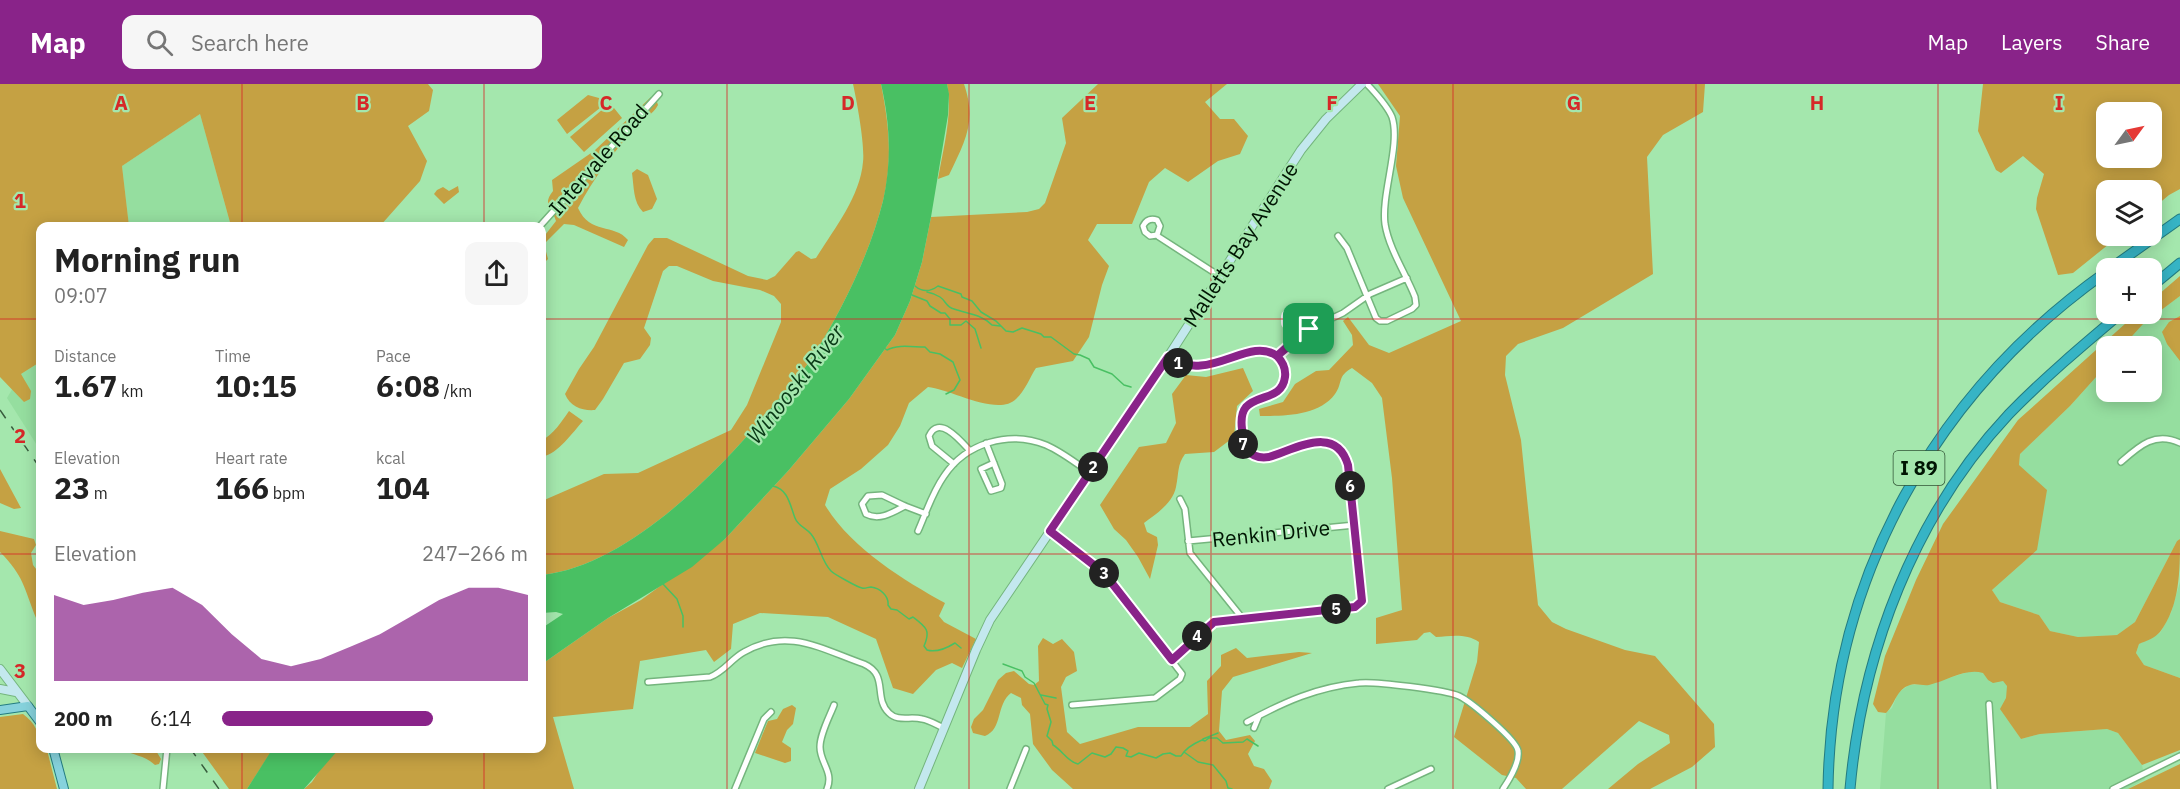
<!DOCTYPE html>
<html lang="en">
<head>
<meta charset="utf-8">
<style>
  body { margin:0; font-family:"IBM Plex Sans",sans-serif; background:#f6f6f6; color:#222; height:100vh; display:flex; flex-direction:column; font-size:22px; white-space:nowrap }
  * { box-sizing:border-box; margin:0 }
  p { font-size:20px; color:#767676 }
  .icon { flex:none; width:33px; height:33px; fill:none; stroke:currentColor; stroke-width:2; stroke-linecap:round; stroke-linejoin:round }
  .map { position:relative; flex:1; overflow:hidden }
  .side { position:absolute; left:36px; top:138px; width:510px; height:531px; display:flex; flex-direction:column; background:#fff; border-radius:12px; box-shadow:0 3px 15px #0003 }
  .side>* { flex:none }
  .needle { width:39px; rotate:57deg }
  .fabs { position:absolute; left:2096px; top:18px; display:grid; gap:12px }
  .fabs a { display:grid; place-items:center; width:66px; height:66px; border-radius:12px; background:#fff; box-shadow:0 3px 15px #0003; font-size:30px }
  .pin { position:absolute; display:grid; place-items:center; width:51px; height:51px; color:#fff; margin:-26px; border-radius:12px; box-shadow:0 3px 9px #0006 }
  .km { position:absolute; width:30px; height:30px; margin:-15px; border-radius:50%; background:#222; color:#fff; font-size:16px; line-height:30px; text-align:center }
  .round { display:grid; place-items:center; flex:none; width:63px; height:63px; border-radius:12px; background:#f6f6f6 }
  .overview { display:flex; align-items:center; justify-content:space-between; height:102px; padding:0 18px }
  h1 { font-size:33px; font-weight:800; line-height:45px }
  .figures { display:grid; grid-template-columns:repeat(3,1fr); gap:9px; height:102px; padding:6px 18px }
  .figures div { display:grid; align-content:center }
  .figures b { font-size:30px; font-weight:800 }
  .figures small { font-size:16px; font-weight:400 }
  .figures p { font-size:16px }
  .chart { height:168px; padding:12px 18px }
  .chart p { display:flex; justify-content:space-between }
  .chart svg { width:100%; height:108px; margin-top:6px; fill:#892389; opacity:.7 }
  ul { padding:0 18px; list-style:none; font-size:20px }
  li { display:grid; grid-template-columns:96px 72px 1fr; align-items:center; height:45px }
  li i { height:15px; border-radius:8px; background:#892389 }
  header { display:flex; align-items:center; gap:36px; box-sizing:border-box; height:84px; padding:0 30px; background:#892389; color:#fff }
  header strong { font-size:28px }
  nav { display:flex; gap:33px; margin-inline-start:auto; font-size:21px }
  .search { width:420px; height:54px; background:#f6f6f6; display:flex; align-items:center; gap:15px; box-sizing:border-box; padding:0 21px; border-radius:12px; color:#767676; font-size:22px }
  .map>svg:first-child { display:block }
  .built { fill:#95de9f }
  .green { fill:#c5a143; fill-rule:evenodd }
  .water { fill:#49c063 }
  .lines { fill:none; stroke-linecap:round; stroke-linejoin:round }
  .stream { stroke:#49c063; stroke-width:1.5 }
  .street-casing { stroke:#74b57d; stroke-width:8 }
  .secondary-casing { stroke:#74b57d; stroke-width:10 }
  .primary-casing { stroke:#237c81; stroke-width:10 }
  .highway-casing { stroke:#237c81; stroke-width:11 }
  .street { stroke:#fff; stroke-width:5 }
  .secondary { stroke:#c3e8ee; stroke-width:8 }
  .primary { stroke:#86d2dc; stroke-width:8 }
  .highway { stroke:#36b4c5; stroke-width:9 }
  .rail { stroke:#385c3d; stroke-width:1.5; stroke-dasharray:10 10; stroke-linecap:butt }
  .route-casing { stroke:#fff; stroke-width:12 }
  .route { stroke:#892389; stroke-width:8 }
  .grid { fill:none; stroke:#d62828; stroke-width:1.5; stroke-opacity:0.55 }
  .labels { text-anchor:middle; stroke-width:4.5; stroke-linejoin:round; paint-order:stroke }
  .shield { fill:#a4e7ad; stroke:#315436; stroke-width:1.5 }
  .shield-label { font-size:20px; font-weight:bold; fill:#001503 }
  .street-label { font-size:21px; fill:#001503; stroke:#a4e7ad }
  .water-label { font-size:22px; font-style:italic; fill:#093916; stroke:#a4e7ad }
  .grid-label { font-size:20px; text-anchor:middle; font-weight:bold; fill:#d62828; stroke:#a4e7ad; stroke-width:4.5; stroke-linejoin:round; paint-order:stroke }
</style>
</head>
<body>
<header>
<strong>Map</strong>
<div class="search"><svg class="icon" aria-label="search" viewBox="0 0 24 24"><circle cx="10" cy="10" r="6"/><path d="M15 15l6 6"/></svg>Search here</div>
<nav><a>Map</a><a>Layers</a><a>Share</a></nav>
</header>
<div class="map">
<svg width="2180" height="705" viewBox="0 0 2180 705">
  <rect width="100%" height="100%" fill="#a4e7ad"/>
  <path class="built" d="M200,30l31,112h-102l-7,-60z
    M2180,212v243l-3,2 -42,81 -18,13 -39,2 -28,-6 -11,-16 -39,-13 -8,-12 45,-40 -18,-85 1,-11 50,-48 36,-40v26h45v-46h-28l21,-23z
    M40,278v88l-33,-52 14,-24z
    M2180,498v96l-36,-13 -8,-12 3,-9 21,-11 11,-20z
    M1974,586l9,2 5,8 15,1 5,5 -2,12 5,26 10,15 19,-5 67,-5 11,4 24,32 3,14 -17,10h-248l6,-76 6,-5 6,-15 11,-8h18z"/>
  <path class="green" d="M0,0h428l5,6 -4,21 -21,15 19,35 -7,20 -40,45h-149l-31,-112 -78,52 7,60h-89v136l-19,12 10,17 -1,8 -6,3 -24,-25z
    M853,0h28c8,41 12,76 2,117 -14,55 -41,109 -71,157 -10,15 -23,29 -34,42 -55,67 -147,165 -236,175v-74l62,-27 34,-1 93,-43 16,-25 34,-83v-18l-7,-8 -14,-6 -47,-9 -36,-15h-8l-6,5 -19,57 7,10 -1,7 -10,14 -16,4 -21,36 -8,11c-12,1 -25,-3 -30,-16l14,-25 15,-22 54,-102 6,-7h13l81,38 19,4 8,-4 21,-24 3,-1 12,8 5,-1c18,-29 44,-61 47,-96 2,-17 -6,-60 -10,-78z
    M947,0h17c13,38 1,57 -15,91l-11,4c5,-30 15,-64 9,-95z
    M1098,0h129l-22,18 15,17h14l14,17 -8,18 -22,7 -30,21 -23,-14 -16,14 -17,42h-35l-9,16 21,26 -7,19 -13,52 -16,24 -37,7c-6,9 -11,23 -20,31 -18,18 -66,-10 -88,-12l-19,16 -9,23 -12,19 -27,24 -31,20 -5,16c25,42 78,75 120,98l-6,13 5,6 32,17 -14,29 -10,-5 -16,7 -23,24 -20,-6 -17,-49 -48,-22 -68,-4 -27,11 -2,25 -17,13 -8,-12 -66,11 -7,48 -80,8 21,72h-270l8,-7 21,-33 209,-1v-84l66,-46 33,-18 84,-61 63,-68 61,-72 46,-64 15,-34 12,-39 9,-45 96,-5 12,-3 6,-6 21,-60 -4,-25z
    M1378,0h327l-2,28 -40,23 -16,22 6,117 -90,54 -45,16 -12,12 -1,19 16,65 17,165 14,17 14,7 59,21 30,6 59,68 1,23 -23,20 -42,22h-42l30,-25 32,-21 -1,-8 -30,-14 -77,68h-36l-10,-11 -14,-3 -48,-38 23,-75 2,-20c-13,-9 -28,-6 -43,-5l-6,-5 -6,1 -7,7 -41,4v-26l26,-8 -10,-132 -10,-80 -10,-15 -20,-15c-15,8 -9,15 -17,26 -16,22 -51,22 -75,22l-1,-7 24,-7 12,-18 21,-13 13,-1 24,-25 -1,-10 -9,-14 5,-4 21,28 20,8 72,-32 -58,-123 -7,-32 4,-50z
    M1983,0h197v105l-11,6 -18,15v-20h-45v46h13l-46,37 -15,2 -22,-66 1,-11 7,-24 -21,-18 -22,17 -5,-3 -18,-39zM2106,28h45v46h-45z
    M588,11l11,3 6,6 -38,30 -10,-14z
    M651,13l5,2 2,6c-5,10 -16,14 -23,23 -22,25 -42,51 -57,80 12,27 36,15 50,32l-4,7 -50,-22 -10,-1 -20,20 4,15 -2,2 -4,-1v-21l14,-18c-4,-14 -14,-16 -3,-30l-1,-11 42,-29z
    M610,19l12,15 -38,34 -14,-15z
    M637,85l11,6 9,24 -5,10 -9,3c-10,-10 -9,-25 -11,-39z
    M458,102l1,6 -15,12 -10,-10 3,-4 6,-3 6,4z
    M2180,192v20l-36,27 -21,23h-17v20l-36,40 -50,48 -1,11 28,25 -10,60 -45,40 8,12 39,13 11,16 28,6 39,-2 18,-13 42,-81 3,-2c0,31 0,67 -20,93 -5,6 -14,9 -21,12l-3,9 8,12 36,13v72l-38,15 -24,-32 -11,-4 -67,5 -19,5 -21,-30 6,-11 1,-12 -4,-5 -10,2 -5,-3 -5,-7c-18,-5 -36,8 -54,12 -6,1 -14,-2 -19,0 -14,4 -15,20 -24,28l-8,-1 -5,-8 12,-48 31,-76 27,-56 75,-104 118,-106h15v-13z
    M2180,232v45l-13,-17 -5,-12 7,-10z
    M1243,284l10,23 -16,15 -3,31 -20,15 -29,2c-8,11 -6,19 -9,33 -3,16 -20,27 -32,36l3,9 10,5 1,8 -8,34 -12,-22 -12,-17 -12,-11 -14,-24 39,-58 27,-4 10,-20 -4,-29 14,-19 20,2z
    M569,327l14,10c-11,12 -24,32 -41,36v-17c11,-5 20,-19 27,-29z
    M0,385l21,39 -7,1 -14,-6z
    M0,447l34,8 2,6 -5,8 2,12 7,9v45l-4,-1c-12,-30 -12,-42 -36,-66z
    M1043,554l10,6 9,-5 12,13 3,19 -11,6 -5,10 6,45 13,12 58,-17h52l18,-13 -1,-33 14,-15v-11l15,-7 11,10 52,-6 13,1 -79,24 -11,14 -3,40 7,9 24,-5 5,6 -7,13 6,12 10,3 8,12 -3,8h-196l-21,-19 -19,-26 -3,-30 -8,-9 -1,-7 -10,-5c-15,11 -8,36 -26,43l-12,-3 -2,-6 3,-8 9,-9 15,-30 8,-7 8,-2 15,13 5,1 5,-4 -1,-35z
    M792,621l4,3 -3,16 -6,6 -5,12 9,6v13l-6,2 -30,-10 13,-32 9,-2 6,-10z
    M23,630c12,9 17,19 17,34l7,2 10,39h-57v-72z
    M122,665h33l6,10 -2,5 -4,1c-11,-10 -21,-9 -33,-16z
    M200,665h42l3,2 7,-2h21l-26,40h-18z
    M2180,680v25h-52z"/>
  <path class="water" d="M881,0h66l2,10 -1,21 -17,102 -9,45 -12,39 -15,34 -46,64 -61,72 -63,68 -33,28 -84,51 -66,46v-36l21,-14 -7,-2 -14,1v-38c89,-10 181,-108 236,-175 11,-13 24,-27 34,-42 30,-48 57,-102 71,-157 9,-40 7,-78 -2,-117z
    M273,664h66v1l-35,40h-57z"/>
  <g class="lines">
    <path class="stream" d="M915,202c7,6 15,6 23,0l23,8 1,3 10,4 9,11 15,9 10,10 7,1 9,-4 19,6 3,3h7l23,17 6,1 9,4 5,8 18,7 12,11 7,2
      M927,208c5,1 10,3 13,5 6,4 6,10 14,12 14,5 27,5 38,16l8,1
      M912,211l15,6 3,5 11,7h4l5,6v6h11l5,-4 9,8 6,19
      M884,264l3,2c10,-6 26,-3 38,-3l5,5 10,2 13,8 7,18 -6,10 -8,4
      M773,402c15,3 17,19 22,32 3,8 11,10 16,16 9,11 10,27 20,37 3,3 26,16 31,17 3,1 6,-1 9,-1 9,1 18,9 17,18l3,4 6,1 12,9 4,-2c13,10 18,13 11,29l3,4c10,3 20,-2 28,-7l6,5
      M663,500l14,15 6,17v11
      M1003,580l19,7 3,6 9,6 11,21 3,1 -1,4 4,13 -4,14 5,5 1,4c9,5 15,17 25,19l14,-11 13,4 6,-3 5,-7 7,1 5,3 -2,5 5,1 8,-4 17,5 7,-4 7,-1 6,3h5c4,-7 14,-13 21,-16l3,1 4,-3h8l6,5 20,-1 4,-3 11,7
      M1041,611l15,3
      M1203,655l15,-6
      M1184,668l14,10 15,3 13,16 2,7 4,1"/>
    <defs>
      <path id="street" d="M540,142l119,-132
        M1157,151l-7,1 -5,-4 -2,-6c3,-6 8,-8 14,-6l3,6 -3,9 2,2 62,40
        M1338,152l9,12 29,70 4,3h7l25,-12 4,-4 -1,-8c-9,-23 -26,-48 -30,-73 -4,-30 16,-80 7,-107 -5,-12 -16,-23 -25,-33
        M1298,253l-11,-14 -1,-5 4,-4h7l12,15
        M1277,272l32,-27 34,-16 27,-19 37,-16
        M1168,273c9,6 19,10 30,10 24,-2 72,-34 85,-3 14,32 -25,29 -37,43 -5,6 -5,15 -5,22 1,17 9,31 28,28 27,-8 71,-34 79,12l15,127 -2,7 -6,4 -141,15 -42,38
        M986,359l16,41 -1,4 -10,3 -10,-22 13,-6
        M2121,378c18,-16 34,-31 59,-19
        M954,380l-22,-18 -3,-10c10,-22 32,5 41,15
        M1180,415l5,10 5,44 53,66
        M905,422c-13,7 -26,15 -39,8l-4,-10 6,-8 14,-1 23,11 21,8
        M918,447c8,-18 14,-38 26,-55 22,-33 65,-46 102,-31 16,7 30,18 44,28
        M1050,447l54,42 78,101 -2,5 -25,19 -83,7
        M1188,457l167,-16
        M648,598l62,-5c14,-5 21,-18 34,-25 44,-25 77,-3 120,12 25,11 9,34 25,49 9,9 21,3 33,6 7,1 15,6 22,9
        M1989,620l5,85
        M1247,638c37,-20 70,-35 112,-39 15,-2 87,7 100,13 11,5 58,44 59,55 2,12 -9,29 -15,38
        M1254,644l5,-12
        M163,705l4,-41
        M735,705l29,-70 7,-7
        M827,705c7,-17 -7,-26 -7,-42 0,-13 9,-29 14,-42
        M1010,705l16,-40
        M1388,705l43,-20
        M2113,705l67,-33"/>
      <path id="secondary" d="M0,585l28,37
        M0,605l16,3
        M919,705l57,-139 14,-30 178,-263 133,-207 25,-31 36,-35"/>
      <path id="primary" d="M0,626l28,-4 12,16
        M53,664l11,41"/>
      <path id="highway" d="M2111,184l69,-49
        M2151,203l29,-24
        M1828,705c3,-211 107,-396 278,-517
        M1850,705c12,-136 64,-274 159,-375 35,-36 73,-68 111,-100"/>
    </defs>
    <use href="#street" class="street-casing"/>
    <use href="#secondary" class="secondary-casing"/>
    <use href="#primary" class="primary-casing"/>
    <use href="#highway" class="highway-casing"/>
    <use href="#street" class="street"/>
    <use href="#secondary" class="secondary"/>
    <use href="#primary" class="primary"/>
    <use href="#highway" class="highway"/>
    <path class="rail" d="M0,326l40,58
      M190,664l29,41"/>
  </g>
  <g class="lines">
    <defs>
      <path id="route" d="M1309,245l-32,27c-29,-21 -68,29 -109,1l-118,174 54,42 68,87 42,-38 141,-15 7,-6 -14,-136c-12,-41 -52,-16 -79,-8 -20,3 -27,-11 -27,-28 -1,-8 -1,-16 4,-22 12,-13 36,-7 39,-30 1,-8 -2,-15 -8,-21l21,-19 -11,-14v-7l4,-3 5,1 13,15"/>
    </defs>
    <use href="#route" class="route-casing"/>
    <use href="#route" class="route"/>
  </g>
  <path class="grid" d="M242,0v142M484,0v142M727,0v705M969,0v705M1211,0v705M1453,0v705M1696,0v705M1938,0v705M0,235h40M542,235h1638M0,470h40M542,470h1638M242,664v41M484,664v41"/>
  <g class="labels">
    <rect class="shield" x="1893.5" y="367" width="51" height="34" rx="4.5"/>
    <g class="shield-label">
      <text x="1919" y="391">I 89</text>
    </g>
    <g class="street-label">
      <text transform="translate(599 76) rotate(-49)" y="7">Intervale Road</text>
      <text transform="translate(1241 161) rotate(-57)" y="7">Malletts Bay Avenue</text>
      <text transform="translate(1271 450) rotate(-6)" y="7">Renkin Drive</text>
    </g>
    <g class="water-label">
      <text transform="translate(795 300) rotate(-52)" y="8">Winooski River</text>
    </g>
  </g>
  <g class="grid-label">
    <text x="121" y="26">A</text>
    <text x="363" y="26">B</text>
    <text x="606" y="26">C</text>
    <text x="848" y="26">D</text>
    <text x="1090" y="26">E</text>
    <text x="1332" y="26">F</text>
    <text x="1574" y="26">G</text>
    <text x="1817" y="26">H</text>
    <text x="2059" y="26">I</text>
    <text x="20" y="124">1</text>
    <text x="20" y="359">2</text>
    <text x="20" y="594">3</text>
  </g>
</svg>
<div class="fabs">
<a><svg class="needle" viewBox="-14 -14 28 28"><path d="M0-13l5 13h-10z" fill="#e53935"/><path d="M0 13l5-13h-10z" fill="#767676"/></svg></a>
<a><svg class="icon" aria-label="layers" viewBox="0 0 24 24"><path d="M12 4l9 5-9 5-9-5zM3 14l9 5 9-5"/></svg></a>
<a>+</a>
<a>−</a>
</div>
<div class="pin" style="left:1309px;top:245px;background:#1e9e55"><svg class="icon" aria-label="arrive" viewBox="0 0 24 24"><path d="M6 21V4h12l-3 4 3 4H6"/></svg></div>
<b class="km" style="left:1178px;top:279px">1</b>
<b class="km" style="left:1093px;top:383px">2</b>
<b class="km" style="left:1104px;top:489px">3</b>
<b class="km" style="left:1197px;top:552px">4</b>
<b class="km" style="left:1336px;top:525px">5</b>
<b class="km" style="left:1350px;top:402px">6</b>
<b class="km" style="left:1243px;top:360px">7</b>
<section class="side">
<div class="overview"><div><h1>Morning run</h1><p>09:07</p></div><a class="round"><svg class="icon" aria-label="share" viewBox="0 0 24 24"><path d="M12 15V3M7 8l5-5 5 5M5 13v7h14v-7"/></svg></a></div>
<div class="figures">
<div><p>Distance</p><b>1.67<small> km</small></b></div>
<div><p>Time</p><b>10:15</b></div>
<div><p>Pace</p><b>6:08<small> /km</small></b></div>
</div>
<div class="figures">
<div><p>Elevation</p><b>23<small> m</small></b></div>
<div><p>Heart rate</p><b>166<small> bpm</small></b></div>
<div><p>kcal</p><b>104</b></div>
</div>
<div class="chart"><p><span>Elevation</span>247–266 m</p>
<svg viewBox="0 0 160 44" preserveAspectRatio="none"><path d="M0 44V9L10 13L20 11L30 8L40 6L50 13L60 25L70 35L80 38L90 35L100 30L110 25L120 18L130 11L140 6L150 6L160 9V44z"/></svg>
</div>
<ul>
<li><b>200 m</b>6:14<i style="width:69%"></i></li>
</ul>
</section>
</div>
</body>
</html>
